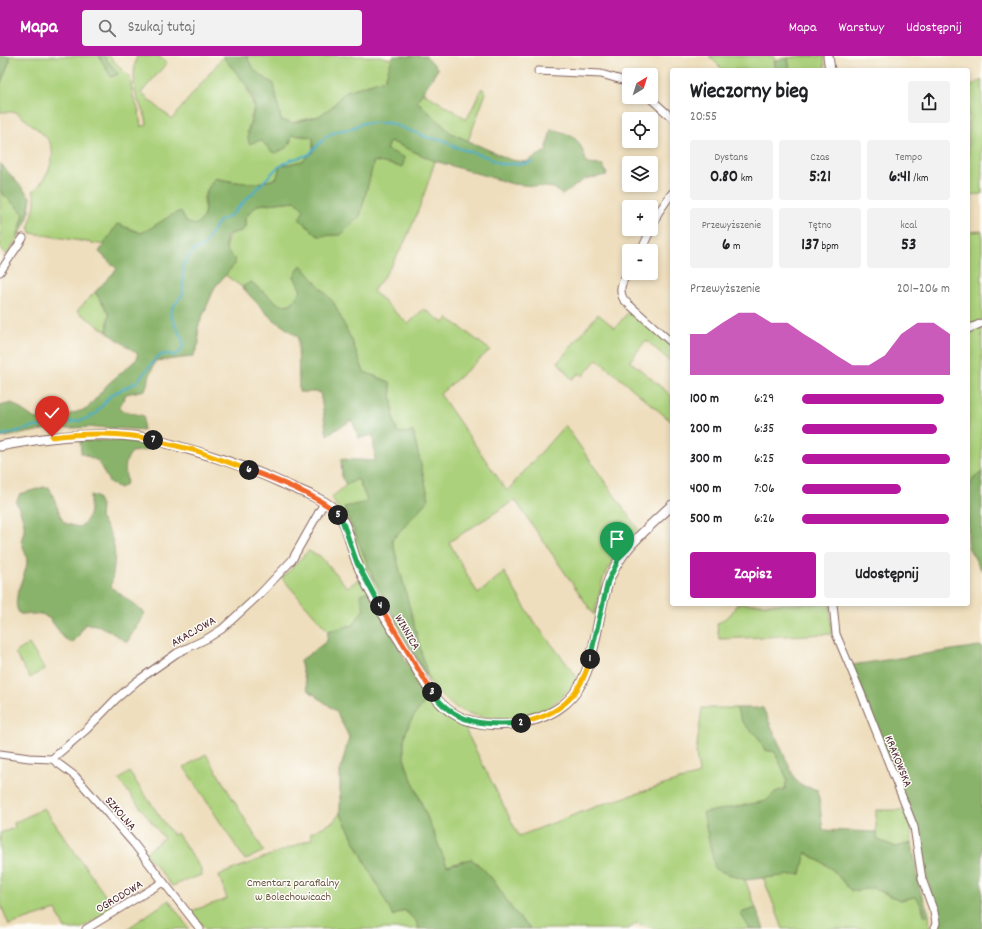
<!DOCTYPE html>
<html lang="pl">
<head>
<meta charset="utf-8">
<style>
  body { margin:0; font-family:Dekko,sans-serif; background:#f2f2f2; color:#202124; height:100vh; display:flex; flex-direction:column; font-size:15px; white-space:nowrap }
  * { box-sizing:border-box; margin:0 }
  p { font-size:13px; color:#757577 }
  .icon { flex:none; width:22px; height:22px; fill:none; stroke:currentColor; stroke-width:2; stroke-linecap:round; stroke-linejoin:round }
  .map { position:relative; flex:1; overflow:hidden }
  .side { position:absolute; left:670px; top:12px; width:300px; height:538px; display:flex; flex-direction:column; background:#fff; border-radius:4px; box-shadow:0 2px 6px #0003 }
  .side>* { flex:none }
  .needle { width:26px; rotate:38deg }
  .fabs { position:absolute; left:622px; top:12px; display:grid; gap:8px }
  .fabs a { display:grid; place-items:center; width:36px; height:36px; border-radius:4px; background:#fff; box-shadow:0 2px 6px #0003; font-size:20px }
  .pin { position:absolute; display:grid; place-items:center; width:34px; height:34px; color:#fff; margin:-41px -17px; border-radius:50% 50% 50% 0; rotate:-45deg; box-shadow:0 0 4px #0007 }
  .pin .icon { rotate:45deg }
  .km { position:absolute; width:20px; height:20px; margin:-10px; border-radius:50%; background:#222; color:#fff; font-size:11px; line-height:20px; text-align:center }
  .round { display:grid; place-items:center; flex:none; width:42px; height:42px; border-radius:4px; background:#f2f2f2 }
  .summary { display:flex; align-items:center; justify-content:space-between; height:68px; padding:0 20px }
  h1 { font-size:22px; font-weight:700; line-height:30px }
  .stats { display:grid; grid-template-columns:repeat(3,1fr); gap:6px; height:68px; padding:4px 20px }
  .stats div { display:grid; align-content:center; border-radius:4px; background:#f2f2f2; text-align:center }
  .stats b { font-size:17px; font-weight:700 }
  .stats small { font-size:11px; font-weight:400 }
  .stats p { font-size:11px }
  .chart { height:112px; padding:8px 20px }
  .chart p { display:flex; justify-content:space-between }
  .chart svg { width:100%; height:72px; margin-top:4px; fill:#b5179e; opacity:.7 }
  .primary-button { display:flex; gap:8px; margin-top:auto; padding:8px 20px }
  .primary-button a { flex:1; height:46px; border-radius:4px; background:#b5179e; color:#fff; font-size:16px; font-weight:700; line-height:46px; text-align:center }
  .primary-button a+a { background:#f2f2f2; color:#202124 }
  ul { padding:0 20px; list-style:none; font-size:13px }
  li { display:grid; grid-template-columns:64px 48px 1fr; align-items:center; height:30px }
  li i { height:10px; border-radius:5px; background:#b5179e }
  header { display:flex; align-items:center; gap:24px; box-sizing:border-box; height:56px; padding:0 20px; background:#b5179e; color:#fff }
  header strong { font-size:19px }
  nav { display:flex; gap:22px; margin-inline-start:auto; font-size:14px }
  .search { width:280px; height:36px; background:#f2f2f2; display:flex; align-items:center; gap:10px; box-sizing:border-box; padding:0 14px; border-radius:4px; color:#757577; font-size:15px }
  .map>svg:first-child { display:block }
  .green { fill:#acd17b; stroke:#7b7853 }
  .forest { fill:#89b36b; stroke:#6a694b }
  .lines { fill:none; stroke-linecap:round; stroke-linejoin:round }
  .stream { stroke:#4baeca; stroke-width:2 }
  .minor-casing { stroke:#83625e; stroke-width:9 }
  .tertiary-casing { stroke:#83625e; stroke-width:11 }
  .minor { stroke:#fff; stroke-width:7 }
  .tertiary { stroke:#fff; stroke-width:9 }
  .split-1-casing { stroke:#fff; stroke-width:8 }
  .split-2-casing { stroke:#fff; stroke-width:8 }
  .split-3-casing { stroke:#fff; stroke-width:8 }
  .split-4-casing { stroke:#fff; stroke-width:8 }
  .split-5-casing { stroke:#fff; stroke-width:8 }
  .split-6-casing { stroke:#fff; stroke-width:8 }
  .split-7-casing { stroke:#fff; stroke-width:8 }
  .split-8-casing { stroke:#fff; stroke-width:8 }
  .split-1 { stroke:#22a559; stroke-width:5 }
  .split-2 { stroke:#f5b400; stroke-width:5 }
  .split-3 { stroke:#22a559; stroke-width:5 }
  .split-4 { stroke:#f0652b; stroke-width:5 }
  .split-5 { stroke:#22a559; stroke-width:5 }
  .split-6 { stroke:#f0652b; stroke-width:5 }
  .split-7 { stroke:#f5b400; stroke-width:5 }
  .split-8 { stroke:#f5b400; stroke-width:5 }
  .labels { text-anchor:middle; stroke-width:3; stroke-linejoin:round; paint-order:stroke }
  .street-label { font-size:12px; fill:#4a1f2b; stroke:#fdfcf7 }
  .park-label { font-size:12px; fill:#675443; stroke:#fdfcf7 }
</style>
</head>
<body>
<header>
<strong>Mapa</strong>
<div class="search"><svg class="icon" aria-label="search" viewBox="0 0 24 24"><circle cx="10" cy="10" r="6"/><path d="M15 15l6 6"/></svg>Szukaj tutaj</div>
<nav><a>Mapa</a><a>Warstwy</a><a>Udostępnij</a></nav>
</header>
<div class="map">
<svg width="982" height="873" viewBox="0 0 982 873">
  <rect width="100%" height="100%" fill="#fdfcf7"/>
  <filter id="ink" filterUnits="userSpaceOnUse"><feTurbulence type="fractalNoise" baseFrequency=".025" numOctaves="2"/><feDisplacementMap in="SourceGraphic" scale="8" xChannelSelector="R" yChannelSelector="G"/><feConvolveMatrix kernelMatrix="1 2 1 2 8 2 1 2 1" color-interpolation-filters="sRGB"/></filter>
  <filter id="wash" filterUnits="userSpaceOnUse"><feTurbulence type="fractalNoise" baseFrequency=".012" numOctaves="4" result="noise"/><feDisplacementMap in="SourceGraphic" scale="16" xChannelSelector="R" yChannelSelector="G"/><feGaussianBlur stdDeviation="0.9" result="paint"/><feColorMatrix in="noise" values="0 0 0 0 0 0 0 0 0 0 0 0 0 0 0 0 0 1.4 0 .05"/><feComposite in="paint" operator="in"/></filter>
  <g filter="url(#wash)">
    <rect width="100%" height="100%" fill="#eedebd"/>
    <path class="green" d="M9,0h90l12,21 7,-3 -14,-18h5l21,22 3,18 6,15 2,16 6,-2c-1,-12 -6,-16 -10,-27 -4,-12 -4,-30 0,-42h21l9,7 -26,30 31,26 51,-62 22,26 9,24 -7,26 14,7 11,12 18,-8 2,-9 21,2v15l-11,9 -22,5 -3,12c-21,8 -40,5 -62,0 -3,5 -7,11 -10,16 -4,10 6,22 -10,31l-9,-3 -12,-8 -17,12 -16,7 -24,-9 -12,21 -74,-12 -2,-7c3,-10 9,-24 4,-35 12,-9 26,-35 16,-50 -5,-8 -25,-22 -33,-29h-16v-27l10,-25z
      M247,0h134l12,4 -8,19 -41,13 -11,14 -14,10 -27,7 -11,-3 -7,-36c-13,-8 -22,-13 -27,-28z
      M709,0h65l1,14h-52z
      M801,0h23l1,14h-35l-2,-12z
      M982,24v114l-14,1v-108z
      M482,32l4,5 -18,48 -17,-8 -34,-32 5,-9 45,27z
      M390,85l45,20c-16,50 -29,89 -62,130l35,33 16,-15 20,14 4,-5 42,32 -50,44 67,97 58,-66 73,104 -20,22 -15,28 -9,36 -79,-115 -66,42 29,52 26,-22 28,47 45,58c-8,14 -20,26 -35,34 -25,12 -67,10 -90,-6 -8,-6 -16,-16 -23,-24l-57,-94 -33,-78 -8,-11 15,-13 12,-6 10,24 -24,4 29,70 55,102 -36,-139 37,-41 -16,-67 -15,2 -4,-13 -4,-39 -26,-10 -12,-31 -50,-75 -8,10 7,15 -10,13 -11,2 -29,-24 -9,5 -17,-12 10,-11v-5l-9,-9c1,-18 3,-16 19,-23v-9l12,-13 38,-4 9,9 56,6 14,-55 28,6 3,-9 -19,-9z
      M0,135l24,23 -7,25 -10,16 -7,-8z
      M982,175v91l-14,5v-95z
      M95,236l14,21 -2,19 -30,-21z
      M630,254l42,35v18l-26,-23 -16,21 42,35v26l-75,-63 -14,17 -4,-3 -7,7 -14,-18 40,-48 17,14z
      M982,269v147l-8,6 -6,12v-160z
      M308,495l12,5 27,31 13,-8 9,12 -5,18 -11,16 -25,6 -46,-53z
      M737,548h93l2,30 -113,5 -2,-15 14,-10z
      M29,588l16,25 -15,9 -15,-25z
      M429,642l18,17 28,11 -9,5 53,105 81,-31 99,-31 -3,-21 6,-45h34l7,15 15,14 7,13 10,2 12,27 -2,10 -10,3 -8,9 -52,68 30,11 11,28 -15,5 9,16h-95l-18,-6 -9,6h-98c-6,-7 -15,-15 -20,-23 -11,-18 -22,-36 -39,-47l-24,7 -41,-101c-7,-30 3,-46 23,-67z
      M206,698l58,97 -19,9 -61,-93z
      M129,716l44,63 4,-2 24,36v6l-29,11 -27,-33 19,-15 -45,-58z
      M44,752l70,100 -34,21h-15l-9,-19 -47,15 -8,-20h-1v-72l15,-5 -1,-5z
      M876,754h27l8,16 1,17 -16,4 -18,-7 -2,-8z
      M340,757l53,103 11,-6 12,11 3,8h-214l-14,-18 36,-12 -8,-24 93,-36 -2,-6 23,-11z
      M805,796l27,17 19,22 22,-3 27,12 15,-3 4,3 6,17 4,-3 1,15h-147l-20,-52 38,-3z
      M169,844l20,29h-62z"/>
    <path class="forest" d="M0,0h9l1,4 -10,25z
      M99,0h5l14,18 -7,3z
      M222,0h25c5,15 14,20 27,28l7,36 11,3 27,-7 14,-10 11,-14 41,-13 8,-23h33l12,13 -21,32 34,32 60,27 15,2 20,-11 5,-22c25,6 29,10 36,35l16,1 4,10 -22,4 -23,16 -8,-7 -41,-4 -78,-23 -45,-20 -4,8 19,9 -3,9 -28,-6 -14,55 -19,19 -23,1 -19,-17 5,-9 -9,-9 -38,4 -12,13v9l-3,4 -13,3 -3,3v13l9,9v5l-20,23 -17,40 1,16 -6,14 -38,4 -10,29 -19,4 -6,12v4l24,6 -1,14 -47,-3 -49,2 -47,9v-32l12,-3 23,16 25,-2 27,-8 21,-25 29,-25 1,-5 -31,-22 2,-19 -14,-21 22,-23 -18,-17 18,-28 24,9c14,-6 27,-18 40,-22l5,11 9,3c13,-7 9,-17 10,-28 0,-6 7,-14 10,-19 21,5 42,8 62,0l3,-12 22,-5 11,-9v-15l-21,-2 -4,12 -12,6 -4,-1 -11,-12 -12,4c-4,-17 6,-25 5,-38 -2,-20 -20,-35 -32,-50z
      M788,2l2,12h-15v-10z
      M0,107l31,35 -3,19 -11,22 7,-25 -24,-23z
      M301,209l33,38 18,38 12,31 26,10 4,39 4,12 15,-1 16,67 -37,41 37,141 -56,-104 -29,-70 24,-5 -10,-23 -12,6 -4,-8 -1,-18 34,2 -2,-26 -14,3 -7,-18 -25,15 -7,-43h-21l-1,-55 -29,-21 -27,-29 9,-5 29,23 11,-1 10,-13 -7,-15z
      M123,384l25,5 -2,5 -14,2c-9,10 -7,18 -5,31l-7,5 -11,-6 -11,-21 -17,-8 -1,-12z
      M982,416v99l-14,-24v-57l6,-12z
      M44,431h5c4,7 12,33 15,35 4,3 11,4 15,5 13,-8 11,-18 11,-32l7,2 4,8 -1,13c20,25 15,40 11,69l34,26 -18,29c-11,-6 -31,-22 -43,-17l-6,12 -6,6 -8,-5 -14,-19 -8,-5h-22c-11,-13 6,-37 7,-52 0,-6 -4,-15 -6,-22 7,-14 1,-24 -5,-38l4,-8z
      M369,535l37,70 23,37c-20,21 -30,37 -23,67l41,101 24,-7c17,11 28,29 39,47 5,8 14,16 20,23h-111l-3,-8 -12,-11 -11,6 -53,-103v-41l9,-35 -13,-26 -28,-21 -8,-29 27,-20 1,-10 25,-6 11,-16 -4,-15z
      M979,590l3,1v282h-44l-1,-15 -12,-43 -5,-31 -68,-175z
      M736,652h27l31,69 6,8 18,5 5,40 53,2 2,8 18,7 16,-4 8,47 9,24 -4,3 -2,-9 -8,-11 -15,3 -27,-12 -22,3 -19,-22 -26,-17 -5,22 -56,6 -30,-11 -12,-56 63,-12 9,-9 10,-3 2,-10 -12,-27 -10,-2 -7,-13 -15,-14z
      M756,852l8,21h-14l-10,-16z"/>
    <g class="lines">
      <path class="stream" d="M57,369l29,-6 9,-5 16,-19 26,-13 20,-25 7,-3 11,1 5,-3 3,-5v-6l-13,-27 3,-7 10,-13v-29l10,-14 11,-5 11,-19 5,-6 11,-6 46,-47 13,-8 18,-5 19,-19 10,-5 13,-2 13,-6h27l39,15 15,2 11,7 32,10 13,7h23l10,-2
        M0,380l33,-9 13,-1"/>
    </g>
  </g>
  <g filter="url(#ink)">
    <g class="lines">
      <defs>
        <path id="minor" d="M538,15l63,3 28,8
          M649,41l23,21
          M651,173l7,-16 14,-20
          M641,195l10,-22
          M629,215c-6,9 -12,18 -5,29l48,43
          M0,216l23,-34
          M968,273l14,-6
          M833,548l3,30 25,59 53,134 8,52 12,33 2,11 -2,6
          M0,698l29,4 23,1 23,17 59,68 66,85
          M52,703l35,-30 29,-30 21,-18 40,-28 31,-15 14,-9 37,-34 33,-35 32,-57
          M86,873l77,-47"/>
        <path id="tertiary" d="M828,0l2,14
          M0,390c46,-9 94,-15 141,-9 10,1 21,5 32,8 37,10 76,22 111,39 14,6 40,15 50,25 15,14 16,38 24,56 13,32 33,61 51,91 11,19 23,43 42,56 30,20 83,15 111,-6 36,-26 32,-87 47,-126 11,-30 40,-53 63,-75"/>
      </defs>
      <use href="#minor" class="minor-casing"/>
      <use href="#tertiary" class="tertiary-casing"/>
      <use href="#minor" class="minor"/>
      <use href="#tertiary" class="tertiary"/>
    </g>
  </g>
  <g class="lines" filter="url(#ink)">
    <defs>
      <path id="split-1" d="M590,603l18,-78 9,-18"/>
      <path id="split-2" d="M521,667c38,-8 59,-26 69,-64"/>
      <path id="split-3" d="M432,636c22,32 53,34 89,31"/>
      <path id="split-4" d="M380,550l52,86"/>
      <path id="split-5" d="M338,459l4,5 15,43 23,43"/>
      <path id="split-6" d="M249,414c21,7 77,29 89,45"/>
      <path id="split-7" d="M153,384l44,11 52,19"/>
      <path id="split-8" d="M52,381c28,-4 73,-5 101,3"/>
    </defs>
    <use href="#split-1" class="split-1-casing"/>
    <use href="#split-2" class="split-2-casing"/>
    <use href="#split-3" class="split-3-casing"/>
    <use href="#split-4" class="split-4-casing"/>
    <use href="#split-5" class="split-5-casing"/>
    <use href="#split-6" class="split-6-casing"/>
    <use href="#split-7" class="split-7-casing"/>
    <use href="#split-8" class="split-8-casing"/>
    <use href="#split-1" class="split-1"/>
    <use href="#split-2" class="split-2"/>
    <use href="#split-3" class="split-3"/>
    <use href="#split-4" class="split-4"/>
    <use href="#split-5" class="split-5"/>
    <use href="#split-6" class="split-6"/>
    <use href="#split-7" class="split-7"/>
    <use href="#split-8" class="split-8"/>
  </g>
  <g class="labels">
    <g class="street-label">
      <text transform="translate(193 575) rotate(-30)" y="4">AKACJOWA</text>
      <text transform="translate(408 576) rotate(60)" y="4">WINNICA</text>
      <text transform="translate(899 705) rotate(68)" y="4">KRAKOWSKA</text>
      <text transform="translate(121 757) rotate(49)" y="4">SZKOLNA</text>
      <text transform="translate(119 840) rotate(-31)" y="4">OGRODOWA</text>
    </g>
    <g class="park-label">
      <text x="293" y="830">Cmentarz parafialny<tspan x="293" dy="14">w Bolechowicach</tspan></text>
    </g>
  </g>
</svg>
<div class="fabs">
<a><svg class="needle" viewBox="-14 -14 28 28"><path d="M0-13l5 13h-10z" fill="#e53935"/><path d="M0 13l5-13h-10z" fill="#757577"/></svg></a>
<a><svg class="icon" aria-label="locate" viewBox="0 0 24 24"><circle cx="12" cy="12" r="6"/><path d="M12 2v4M12 18v4M2 12h4M18 12h4"/></svg></a>
<a><svg class="icon" aria-label="layers" viewBox="0 0 24 24"><path d="M12 4l9 5-9 5-9-5zM3 14l9 5 9-5"/></svg></a>
<a>+</a>
<a>−</a>
</div>
<div class="pin" style="left:617px;top:507px;background:#1e9e55"><svg class="icon" aria-label="arrive" viewBox="0 0 24 24"><path d="M6 21V4h12l-3 4 3 4H6"/></svg></div>
<div class="pin" style="left:52px;top:381px;background:#d93025"><svg class="icon" aria-label="check" viewBox="0 0 24 24"><path d="M5 12l5 5 9-10"/></svg></div>
<b class="km" style="left:590px;top:603px">1</b>
<b class="km" style="left:521px;top:667px">2</b>
<b class="km" style="left:432px;top:636px">3</b>
<b class="km" style="left:380px;top:550px">4</b>
<b class="km" style="left:338px;top:459px">5</b>
<b class="km" style="left:249px;top:414px">6</b>
<b class="km" style="left:153px;top:384px">7</b>
<section class="side">
<div class="summary"><div><h1>Wieczorny bieg</h1><p>20:55</p></div><a class="round"><svg class="icon" aria-label="share" viewBox="0 0 24 24"><path d="M12 15V3M7 8l5-5 5 5M5 13v7h14v-7"/></svg></a></div>
<div class="stats">
<div><p>Dystans</p><b>0.80<small> km</small></b></div>
<div><p>Czas</p><b>5:21</b></div>
<div><p>Tempo</p><b>6:41<small> /km</small></b></div>
</div>
<div class="stats">
<div><p>Przewyższenie</p><b>6<small> m</small></b></div>
<div><p>Tętno</p><b>137<small> bpm</small></b></div>
<div><p>kcal</p><b>53</b></div>
</div>
<div class="chart"><p><span>Przewyższenie</span>201–206 m</p>
<svg viewBox="0 0 160 44" preserveAspectRatio="none"><path d="M0 44V19L10 19L20 12L30 6L40 6L50 12L60 12L70 19L80 25L90 32L100 38L110 38L120 32L130 19L140 12L150 12L160 19V44z"/></svg>
</div>
<ul>
<li><b>100 m</b>6:29<i style="width:96%"></i></li>
<li><b>200 m</b>6:35<i style="width:91%"></i></li>
<li><b>300 m</b>6:25<i style="width:100%"></i></li>
<li><b>400 m</b>7:06<i style="width:67%"></i></li>
<li><b>500 m</b>6:26<i style="width:99%"></i></li>
</ul>
<div class="primary-button"><a>Zapisz</a><a>Udostępnij</a></div>
</section>
</div>
</body>
</html>
